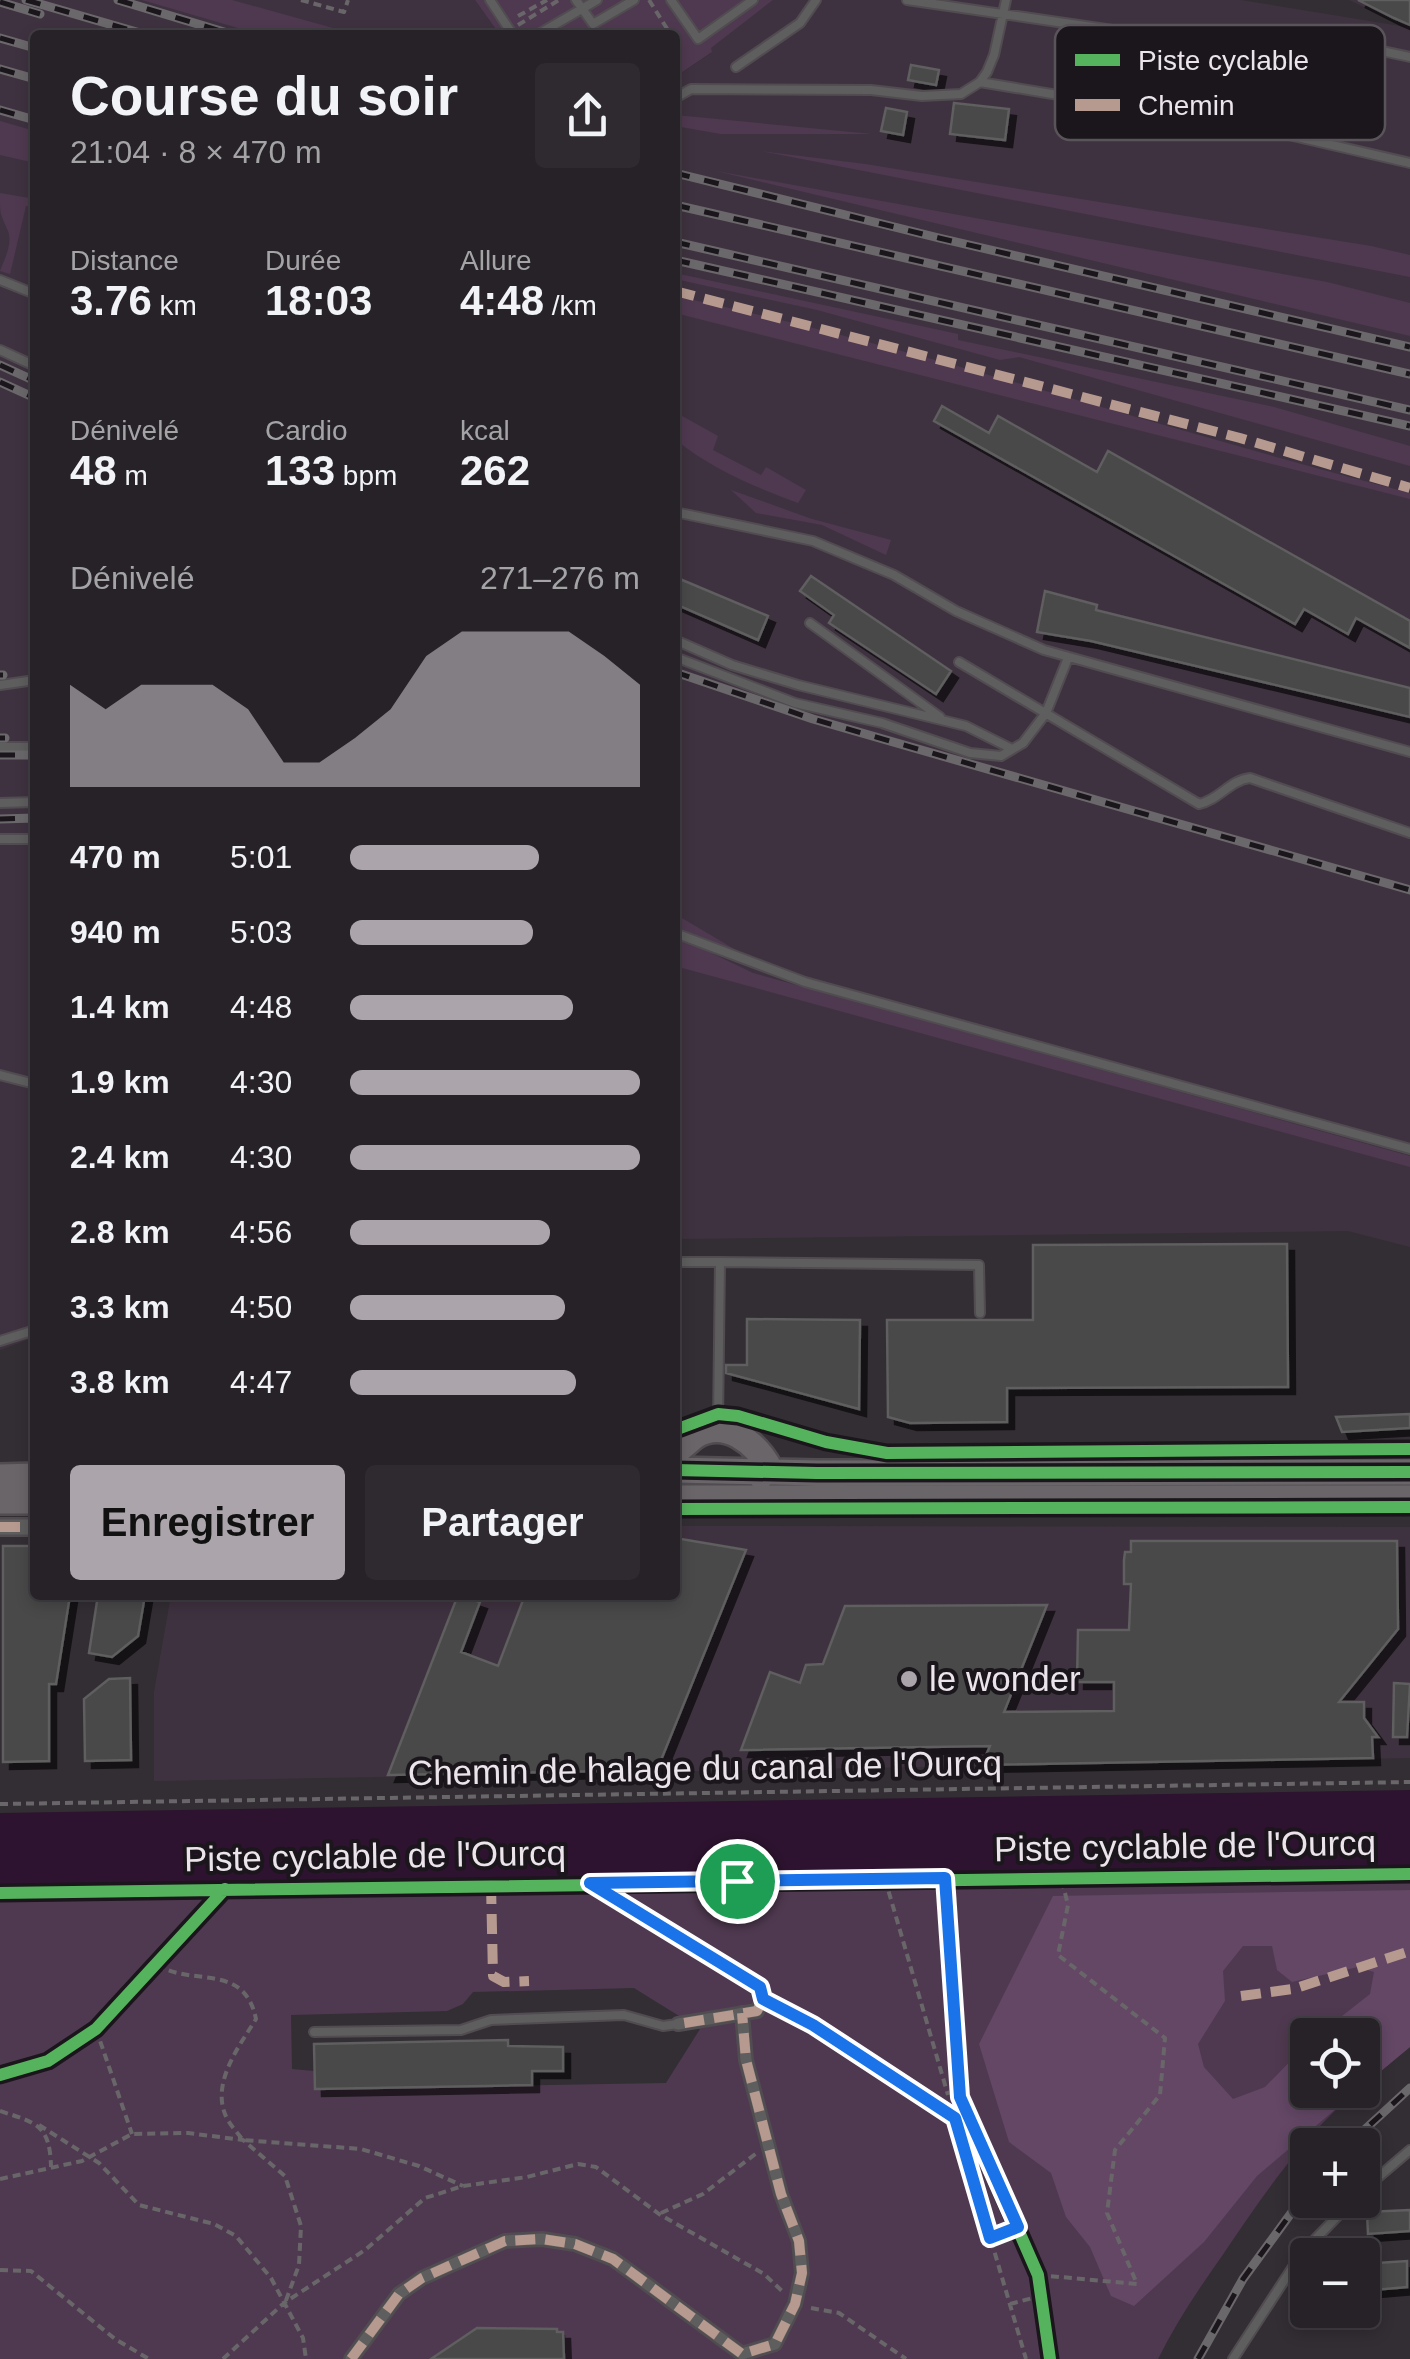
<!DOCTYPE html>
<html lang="fr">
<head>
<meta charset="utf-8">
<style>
  body { margin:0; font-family:Helvetica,sans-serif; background:#2e2a2f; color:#f1f3f6; height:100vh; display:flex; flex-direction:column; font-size:38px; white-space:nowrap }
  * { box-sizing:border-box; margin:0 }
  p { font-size:32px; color:#a4a4a7 }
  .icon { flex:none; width:55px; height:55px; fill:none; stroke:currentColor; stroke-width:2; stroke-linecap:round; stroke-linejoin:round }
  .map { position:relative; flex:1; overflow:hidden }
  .sheet { position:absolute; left:30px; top:30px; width:650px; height:1570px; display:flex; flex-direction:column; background:#262227; border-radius:10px; box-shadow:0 5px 15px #0003,0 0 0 2px #423f44 }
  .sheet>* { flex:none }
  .tools { position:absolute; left:1290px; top:2018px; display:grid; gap:20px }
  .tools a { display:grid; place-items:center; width:90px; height:90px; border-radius:10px; background:#262227; box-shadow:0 5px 15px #0003,0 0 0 2px #423f44; font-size:50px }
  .pin { position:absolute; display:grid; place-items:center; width:85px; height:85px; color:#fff; margin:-42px; border:5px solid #fff; border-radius:50%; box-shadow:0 2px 10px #0007 }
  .round { display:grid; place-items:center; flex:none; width:105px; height:105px; border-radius:10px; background:#2e2a2f }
  .overview { display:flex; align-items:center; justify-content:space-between; height:170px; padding:0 40px }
  h1 { font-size:55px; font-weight:800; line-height:75px }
  .metrics { display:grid; grid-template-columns:repeat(3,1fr); gap:15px; height:170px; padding:10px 40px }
  .metrics div { display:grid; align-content:center }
  .metrics b { font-size:42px; font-weight:800 }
  .metrics small { font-size:28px; font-weight:400 }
  .metrics p { font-size:28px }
  .chart { height:280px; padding:20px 40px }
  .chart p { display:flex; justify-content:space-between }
  .chart svg { width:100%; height:180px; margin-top:10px; fill:#aba5ab; opacity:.7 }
  .primary-button { display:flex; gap:20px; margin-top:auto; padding:20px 40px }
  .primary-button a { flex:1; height:115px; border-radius:10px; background:#aba5ab; color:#111; font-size:40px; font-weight:800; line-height:115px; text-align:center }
  .primary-button a+a { background:#2e2a2f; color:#f1f3f6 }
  ul { padding:0 40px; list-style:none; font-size:32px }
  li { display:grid; grid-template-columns:160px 120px 1fr; align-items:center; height:75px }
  li i { height:25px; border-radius:12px; background:#aba5ab }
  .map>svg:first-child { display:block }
  .built { fill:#3f3240 }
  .green { fill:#4f3950; fill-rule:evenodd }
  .forest { fill:#634765 }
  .water { fill:#2d132f }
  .building { fill:#494849; stroke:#5e5e5e; stroke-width:2.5; filter:url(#shadow) }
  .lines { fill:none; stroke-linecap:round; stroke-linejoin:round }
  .service-casing { stroke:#504c50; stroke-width:12 }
  .pedestrian-casing { stroke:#504c50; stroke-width:16 }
  .minor-casing { stroke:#504c50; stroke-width:20 }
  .primary-casing { stroke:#504c50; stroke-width:30 }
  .path { stroke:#696669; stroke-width:4; stroke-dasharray:8 5; stroke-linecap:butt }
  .service { stroke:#5f5e5f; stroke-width:8 }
  .pedestrian { stroke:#5f5e5f; stroke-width:11 }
  .minor { stroke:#5f5e5f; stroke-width:15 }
  .primary { stroke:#696569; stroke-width:25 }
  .rail-casing { stroke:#6b686b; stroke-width:9 }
  .rail { stroke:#1a161b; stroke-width:5; stroke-dasharray:15; stroke-linecap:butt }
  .quiet { stroke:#b69a8f; stroke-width:10; stroke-dasharray:20 10; stroke-linecap:butt }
  .cycleway-casing { stroke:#1a161b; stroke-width:19 }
  .cycleway { stroke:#56b35d; stroke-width:12 }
  .route-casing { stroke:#fff; stroke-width:20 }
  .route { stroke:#1a73e8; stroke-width:12 }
  .poi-dot { fill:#aba5ab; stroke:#1a161b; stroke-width:4 }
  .labels { text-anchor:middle; stroke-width:8; stroke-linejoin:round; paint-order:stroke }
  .poi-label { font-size:35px; fill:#ebe5eb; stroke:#1a161b; text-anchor:start }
  .street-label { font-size:35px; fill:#ebe5eb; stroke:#1a161b }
  .key { fill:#1a161b; stroke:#595459; stroke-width:2.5 }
  .key-label { font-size:28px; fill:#ebe5eb }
</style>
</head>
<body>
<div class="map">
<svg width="1410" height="2359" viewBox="0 0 1410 2359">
  <defs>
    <filter id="shadow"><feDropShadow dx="7" dy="7" stdDeviation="0" flood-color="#0009"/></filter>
  </defs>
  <rect width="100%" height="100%" fill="#332e34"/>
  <path class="built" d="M0,0h475l25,35h-465v1302l-35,13z
    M773,0h468l165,27 -57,-27h61v1247l-62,-16 -673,8v-1162l36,-24 -1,-5z
    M675,1526l735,1v231l-1256,23v-89l17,-97h504z"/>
  <path class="green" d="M142,0h90l126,35h-96z
    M475,0h298l-62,48 1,4 -37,25v-42h-175z
    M675,115l197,19h-151l-46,-8z
    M0,121l35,10v32l-35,-8z
    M761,151l104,13 506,82 39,9v22z
    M716,171l611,111 83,21v33z
    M0,193l35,6v8l-9,-1 -16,68 -10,-3c4,-11 13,-27 8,-40 -8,-19 -8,-15 -8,-38z
    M675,273l283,61v6l316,67 136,39v20l-391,-109 -19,3 -183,-50 -142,-31z
    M675,296c248,52 489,134 735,197v6l-735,-186z
    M675,412l43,24 -5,14 48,25 5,-8 40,23 -8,13c-43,-16 -87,-34 -123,-64z
    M731,490l81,29 79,21 -5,15 -64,-30 -66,-12z
    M675,914l83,49 -83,-34z
    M675,939l20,6 58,28 657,183v11l-735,-201z
    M1410,1877v170l-47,39 -1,-51h-54v55h50c-54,45 -95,105 -134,163 -24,34 -47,68 -66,106h-1158v-458zM634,1988l66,41 -34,54 -351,6 -1,-18 -22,-2 -1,-54 156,-4 16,-7 10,-12z"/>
  <path class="forest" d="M1410,1890v157l-47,39 -1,-51h-44l52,-41 4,-22 -16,-5 -66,15 -15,-12 -5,-24h-29l-20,25 2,30 -27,43 6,23 29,32 32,-12 42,-43 1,46h50l-101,86 -53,66 -70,64 -23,-10 -21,-49 -24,-30 -15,-44 -42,-31 -30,-98 74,-148z"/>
  <path class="water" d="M1410,1790v75l-1410,20v-72z"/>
  <path class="building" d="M1358,0h52v25l-16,-7z
    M911,65l28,5 -3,15 -28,-5z
    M954,103l55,6 -4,31 -55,-6z
    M886,108l21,4 -4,23 -22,-4z
    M942,406l47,27 9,-17 99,56 11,-21 302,170v27l-54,-30 -8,16 -44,-25 -9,15 -361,-203z
    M811,576l140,95 -15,23 -107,-71 5,-8 -34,-24z
    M675,577l93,39 -10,24 -83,-36z
    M1045,591l52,14 -1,5 314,78v29l-319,-76 -54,-9z
    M1287,1244l1,143 -281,1v34l-97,1 -22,-6 -1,-97h146v-75z
    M747,1319l113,1 -1,89 -133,-36v-8h21z
    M1410,1414v14l-68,4 -6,-15z
    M675,1538l71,12 -89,220 -269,5 70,-180 22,7 -19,50 37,14 27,-71h150z
    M1131,1541h266l1,88 -59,73h25v16l14,19h-6l1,21 -391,7 8,-19 -249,4 29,-78 30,11 6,-18 17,-1 22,-58 202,-1 -43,107 110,-1v-29h-37l1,-52h51l2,-46h-7v-24l1,-8h6z
    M3,1546h32v49h35l-14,89h-7v77l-46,1z
    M98,1595h47l-7,41 -26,21 -23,-4z
    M130,1678l1,82 -46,1 -1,-62 25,-20z
    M1394,1683l16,1 -3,53h-14z
    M508,2040v6l55,1v24h-31v14l-217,4 -1,-45z
    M1410,2210v21l-42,3 -1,-22z
    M1407,2261v26l-45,4v-27z
    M477,2328l80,1v3h6l1,27h-133z"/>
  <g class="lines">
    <defs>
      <path id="service" d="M490,0l23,35
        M576,0l17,24 41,-24
        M671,0l27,39 55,-39
        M907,0l226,33 142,2 51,4 84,18
        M537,35l60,-35
        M736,67l64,-44 16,-23
        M980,82l287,48 143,33
        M675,98l16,-9 180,1 51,6 39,-2 19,-12 7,-10 7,-17 12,-55
        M0,280l35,14
        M0,350l35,16
        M675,512l138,29 81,34 62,36 88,39 366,102
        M810,623l130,94
        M675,640l57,25 66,20 168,41 46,23
        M675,657l120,46 87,20 88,30 31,3 22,-13 23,-30 22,-55
        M959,662l240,142c20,-4 31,-24 51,-26l160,55
        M0,685l35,-5
        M0,747h35
        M0,803l35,-1
        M0,839h35
        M675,933l130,49 605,167
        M0,1075l35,9
        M675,1262h45l-2,161
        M720,1262l259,3 1,48
        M0,1341l35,-11
        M314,2032l147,-2 30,-10 133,-5 39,11 15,-2
        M1362,2191l48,-41
        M1233,2359l69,-106 51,-53"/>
      <path id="pedestrian" d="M589,1883l172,104 2,12 -6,12 -79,13
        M763,1999l50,26 142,92
        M351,2359l48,-65 23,-16 83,-37 37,-2 33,5 38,15 129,95 33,-10 20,-40 7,-31 -3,-32 -18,-47 -35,-134 -4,-47"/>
      <path id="minor" d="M0,1527h35"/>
      <path id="primary" d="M675,1452c7,-4 13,-11 20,-16 30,-19 61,7 75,33l-9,7
        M675,1470l142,3 593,-1
        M0,1477l35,-1
        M675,1498h735
        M0,1501h35"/>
    </defs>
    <use href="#service" class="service-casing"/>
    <use href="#pedestrian" class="pedestrian-casing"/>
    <use href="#minor" class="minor-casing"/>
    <use href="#primary" class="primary-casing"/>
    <path class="path" d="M301,0l43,12 4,-12
      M649,0l22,35
      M518,16l29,-16
      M518,25l41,-25
      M675,41l1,2
      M0,1804l1410,-22
      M885,1879l63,216
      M157,1965c37,22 87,-3 99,54 -16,26 -44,62 -31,95 3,9 12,18 18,26l118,9 58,17 44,20
      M96,2029l36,105
      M0,2111c37,12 50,14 51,56
      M39,2125l60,38 40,42 75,19 22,12 35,42 32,60 3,21
      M958,2128l68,231
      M0,2179l82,-18 50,-27 56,-1 55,7 42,36 16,50 -2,39 -14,38
      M661,2213l42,-19 55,-42
      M991,2238l27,-11
      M0,2270l31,1 84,68 34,20
      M1038,2275l99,9 -30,-71 8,-63 45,-55 5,-57 -107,-83 10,-50 -7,-28
      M1010,2304l30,-8
      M811,2308l28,5 67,46
      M223,2359l61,-56 81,-53 60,-52 38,-12 64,-9 51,-13 18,3 63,47 105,60 18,17"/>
    <use href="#service" class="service"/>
    <use href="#pedestrian" class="pedestrian"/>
    <use href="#minor" class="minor"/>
    <use href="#primary" class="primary"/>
    <defs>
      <path id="rail" d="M26,0l121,35
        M118,0l116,35
        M0,2l40,12
        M0,38l35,10
        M0,69l35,10
        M0,110l35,10
        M675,173l264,65 471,109
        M675,205l735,169
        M675,242l735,168
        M675,260l735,166
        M0,365l35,16
        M0,382l35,16
        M675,672l138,47 597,171
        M0,675h3
        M0,738h5
        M0,755h35
        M0,819l35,-1
        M1348,2145l62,-57
        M1198,2359l45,-80 65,-89"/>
    </defs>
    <use href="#rail" class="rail-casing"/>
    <use href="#rail" class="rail"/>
    <path class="quiet" d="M675,124v11
      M675,291l565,147 170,50
      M0,1527h35
      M491,1884l2,92 11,6 25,-1
      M598,1888l163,99 2,12 -6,12 -79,13
      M1241,1996l52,-7 117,-38
      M763,1999l50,26 142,92
      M351,2359l48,-65 23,-16 83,-37 37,-2 33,5 38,15 129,95 33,-10 20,-40 7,-31 -3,-32 -18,-47 -35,-134 -4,-47"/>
    <defs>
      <path id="cycleway" d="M675,1430l43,-16 20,2 88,26 61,11 523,-4
        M675,1470l142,3 593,-1
        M675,1509l735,-2
        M945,1878l15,219 78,178 12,84
        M0,1893l1410,-19
        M0,2075l48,-14 48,-32 129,-140"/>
    </defs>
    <use href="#cycleway" class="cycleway-casing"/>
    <use href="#cycleway" class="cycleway"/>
  </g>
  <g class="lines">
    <defs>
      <path id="route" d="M945,1878l15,219 58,130 -28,11 -35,-120 -142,-93 -50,-26 -3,-12 -170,-104z"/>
    </defs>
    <use href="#route" class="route-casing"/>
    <use href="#route" class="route"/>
  </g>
  <circle class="poi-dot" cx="909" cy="1679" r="10"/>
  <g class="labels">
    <g class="poi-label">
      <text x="929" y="1691">le wonder</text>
    </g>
    <g class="street-label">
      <text transform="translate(705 1768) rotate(-1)" y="12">Chemin de halage du canal de l'Ourcq</text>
      <text transform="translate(1185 1846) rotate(-1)" y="12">Piste cyclable de l'Ourcq</text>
      <text transform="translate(375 1856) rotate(-1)" y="12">Piste cyclable de l'Ourcq</text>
    </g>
  </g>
  <rect x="1055" y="25" width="330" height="115" rx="15" class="key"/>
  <rect x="1075" y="54" width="45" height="12" fill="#56b35d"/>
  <rect x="1075" y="99" width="45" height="12" fill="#b69a8f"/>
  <g class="key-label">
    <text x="1138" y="70">Piste cyclable</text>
    <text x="1138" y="115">Chemin</text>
  </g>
</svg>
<div class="tools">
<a><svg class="icon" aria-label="locate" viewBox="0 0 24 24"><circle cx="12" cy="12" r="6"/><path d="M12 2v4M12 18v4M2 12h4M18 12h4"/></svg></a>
<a>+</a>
<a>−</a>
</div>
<div class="pin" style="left:737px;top:1881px;background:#1e9e55"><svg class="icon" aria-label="arrive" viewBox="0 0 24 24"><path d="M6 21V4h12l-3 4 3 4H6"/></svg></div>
<section class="sheet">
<div class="overview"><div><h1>Course du soir</h1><p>21:04 · 8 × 470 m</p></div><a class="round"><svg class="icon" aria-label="share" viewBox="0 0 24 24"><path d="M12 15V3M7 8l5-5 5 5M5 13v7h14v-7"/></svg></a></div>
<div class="metrics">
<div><p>Distance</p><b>3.76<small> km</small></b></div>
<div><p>Durée</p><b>18:03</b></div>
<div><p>Allure</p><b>4:48<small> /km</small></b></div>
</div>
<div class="metrics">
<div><p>Dénivelé</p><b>48<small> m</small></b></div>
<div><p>Cardio</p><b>133<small> bpm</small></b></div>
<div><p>kcal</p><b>262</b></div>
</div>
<div class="chart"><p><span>Dénivelé</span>271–276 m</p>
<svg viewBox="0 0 160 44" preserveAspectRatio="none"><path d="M0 44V19L10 25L20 19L30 19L40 19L50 25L60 38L70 38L80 32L90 25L100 12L110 6L120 6L130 6L140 6L150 12L160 19V44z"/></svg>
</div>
<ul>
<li><b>470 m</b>5:01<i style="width:65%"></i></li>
<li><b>940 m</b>5:03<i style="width:63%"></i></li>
<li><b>1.4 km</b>4:48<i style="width:77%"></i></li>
<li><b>1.9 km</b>4:30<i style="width:100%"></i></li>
<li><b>2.4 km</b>4:30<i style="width:100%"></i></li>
<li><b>2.8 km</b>4:56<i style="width:69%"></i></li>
<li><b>3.3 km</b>4:50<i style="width:74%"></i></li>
<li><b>3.8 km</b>4:47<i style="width:78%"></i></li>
</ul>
<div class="primary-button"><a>Enregistrer</a><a>Partager</a></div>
</section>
</div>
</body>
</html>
